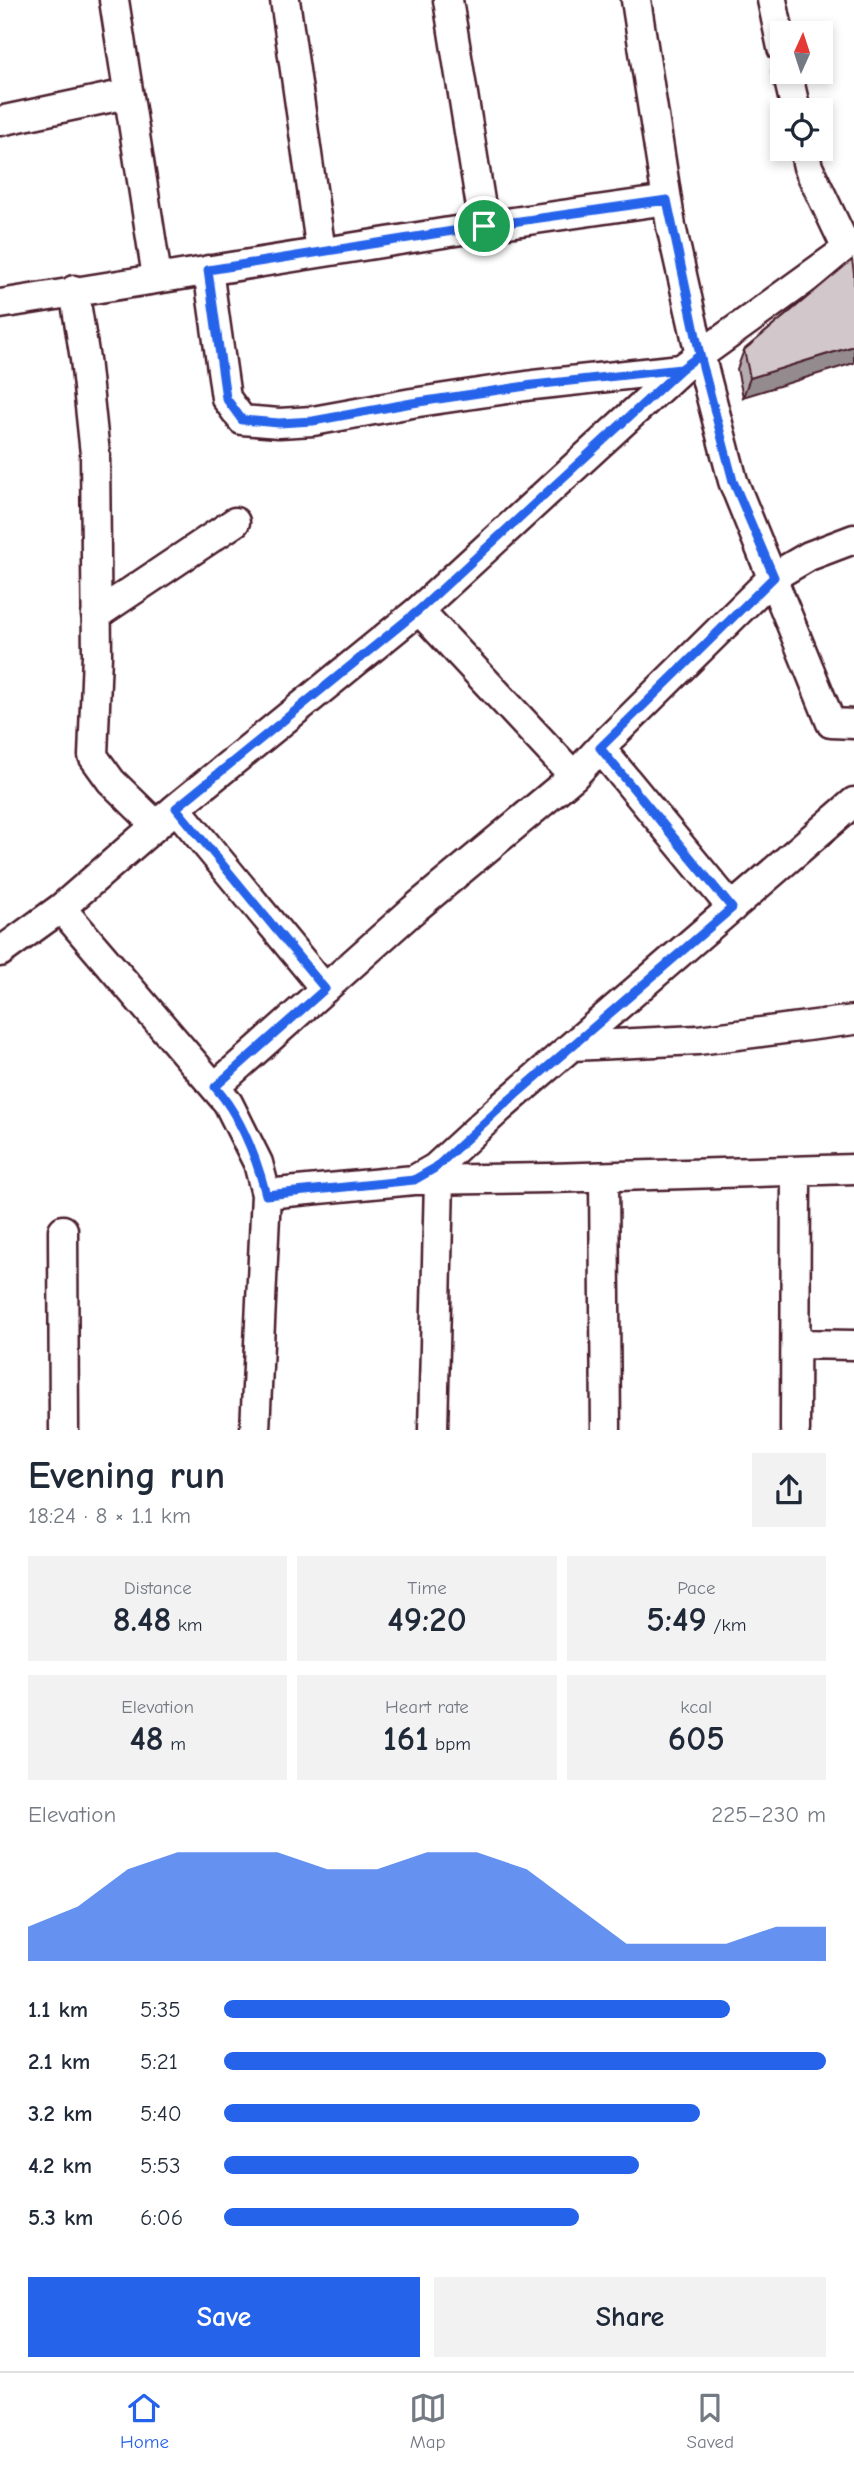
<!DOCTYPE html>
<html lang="en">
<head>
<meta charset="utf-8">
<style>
  body { margin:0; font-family:"Comic Neue",sans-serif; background:#f2f2f3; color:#1f2937; height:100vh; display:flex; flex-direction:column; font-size:26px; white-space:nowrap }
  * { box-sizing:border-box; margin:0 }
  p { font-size:23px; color:#747a83 }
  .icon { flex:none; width:38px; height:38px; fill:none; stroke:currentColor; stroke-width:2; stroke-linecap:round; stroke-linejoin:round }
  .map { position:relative; height:1430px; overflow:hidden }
  .sheet { display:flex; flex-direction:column; background:#fff; flex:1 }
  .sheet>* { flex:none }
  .needle { width:46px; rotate:3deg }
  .buttons { position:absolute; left:770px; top:21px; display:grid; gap:14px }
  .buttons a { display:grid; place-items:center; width:63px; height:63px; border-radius:0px; background:#fff; box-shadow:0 4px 10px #0003; font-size:35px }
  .pin { position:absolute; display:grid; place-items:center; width:60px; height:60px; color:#fff; margin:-30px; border:4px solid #fff; border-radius:50%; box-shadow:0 2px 7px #0007 }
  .round { display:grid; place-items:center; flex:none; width:74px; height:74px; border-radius:0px; background:#f2f2f3 }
  .overview { display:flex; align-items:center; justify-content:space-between; height:119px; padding:0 28px }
  h1 { font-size:38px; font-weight:600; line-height:52px }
  .figures { display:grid; grid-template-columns:repeat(3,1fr); gap:10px; height:119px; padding:7px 28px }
  .figures div { display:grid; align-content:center; border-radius:0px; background:#f2f2f3; text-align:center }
  .figures b { font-size:35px; font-weight:600 }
  .figures small { font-size:19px; font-weight:400 }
  .figures p { font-size:19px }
  .chart { height:196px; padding:14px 28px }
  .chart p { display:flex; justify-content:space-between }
  .chart svg { width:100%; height:126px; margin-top:7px; fill:#2563eb; opacity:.7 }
  .button { display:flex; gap:14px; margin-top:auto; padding:14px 28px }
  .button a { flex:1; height:80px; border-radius:0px; background:#2563eb; color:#fff; font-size:28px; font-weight:600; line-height:80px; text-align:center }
  .button a+a { background:#f2f2f3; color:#1f2937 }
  ul { padding:0 28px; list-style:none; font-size:23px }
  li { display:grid; grid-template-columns:112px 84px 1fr; align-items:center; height:52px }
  li i { height:18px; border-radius:9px; background:#2563eb }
  .tab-bar { display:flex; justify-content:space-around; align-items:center; height:98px; border-top:2px solid #e0e1e3; background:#fff; font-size:19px; color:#747a83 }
  .tab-bar a { display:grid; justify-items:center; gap:4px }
  .tab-bar .selected { color:#2563eb }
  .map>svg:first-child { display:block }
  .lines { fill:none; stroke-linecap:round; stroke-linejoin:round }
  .minor-casing { stroke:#4a1f2b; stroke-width:33 }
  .minor { stroke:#fff; stroke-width:28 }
  .wall { fill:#b5abaf; stroke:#4a1f2b; stroke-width:2 }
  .shaded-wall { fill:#938b8e; stroke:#4a1f2b; stroke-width:2 }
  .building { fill:#d2c7cb; stroke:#4a1f2b; stroke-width:2 }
  .route-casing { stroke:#fff; stroke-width:14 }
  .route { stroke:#2563eb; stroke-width:9 }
</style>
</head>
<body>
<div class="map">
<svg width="854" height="1430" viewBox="0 0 854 1430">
  <rect width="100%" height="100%" fill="#fff"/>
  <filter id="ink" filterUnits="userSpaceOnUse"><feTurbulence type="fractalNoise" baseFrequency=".0143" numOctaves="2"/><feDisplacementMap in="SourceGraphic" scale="14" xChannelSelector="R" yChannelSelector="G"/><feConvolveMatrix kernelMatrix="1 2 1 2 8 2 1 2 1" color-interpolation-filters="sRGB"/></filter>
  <g filter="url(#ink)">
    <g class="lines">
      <defs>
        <path id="minor" d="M114,0l43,277
          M285,0l36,252
          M448,0l36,226
          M636,0l35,226 29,129 33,126 98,242 23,1
          M772,0l10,48
          M787,72l9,38
          M0,121l127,-27
          M804,149l4,18 39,82 7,43
          M208,270l18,128 16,22 37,3 34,-2 99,-18 121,-18 148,-16
          M74,290l11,69 10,95 2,201 -4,101 18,25 45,44
          M0,304l493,-79 174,-25
          M419,610l155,166
          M96,615l139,-93
          M600,748l132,160
          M176,808l149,181
          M61,908l167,195 30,60 8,31 -11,236
          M0,952l61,-44 115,-100 243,-198 262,-241 173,-125
          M572,1046l126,-6 156,-20
          M215,1087l198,-177 161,-134 26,-28 173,-171 36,-21 45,-17
          M604,1177l2,253
          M414,1180l135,-2 305,-9
          M266,1194l148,-14 21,-12 65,-60 354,-306
          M63,1230l1,200
          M796,1344l58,1
          M433,1430l6,-250
          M795,1430l1,-259"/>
      </defs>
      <use href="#minor" class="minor-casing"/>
      <use href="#minor" class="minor"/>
    </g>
    <path class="wall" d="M852,260l-109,137 -6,-28 7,-19z"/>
    <path class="shaded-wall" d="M854,346v17l-111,34 7,-19z"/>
    <path class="building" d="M852,260l2,13v73l-104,32 -6,-28z"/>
  </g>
  <g class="lines" filter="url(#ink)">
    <defs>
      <path id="route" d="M484,226l183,-26 33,155 -19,14 -262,241 -243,198 149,181 -110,98c26,30 41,69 51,108l148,-15 21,-12 65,-60 232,-200 -132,-160 174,-171 -41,-96 -33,-126 -19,14 -148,16 -121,18 -99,18 -34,2 -37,-3 -16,-22 -18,-128 276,-44"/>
    </defs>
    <use href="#route" class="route-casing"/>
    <use href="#route" class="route"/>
  </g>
</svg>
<div class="buttons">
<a><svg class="needle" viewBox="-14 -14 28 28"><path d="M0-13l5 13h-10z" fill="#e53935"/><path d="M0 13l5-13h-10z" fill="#747a83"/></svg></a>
<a><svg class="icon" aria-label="locate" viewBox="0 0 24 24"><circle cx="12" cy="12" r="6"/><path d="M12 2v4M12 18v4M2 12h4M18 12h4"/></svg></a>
</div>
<div class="pin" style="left:484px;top:226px;background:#1e9e55"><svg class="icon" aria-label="arrive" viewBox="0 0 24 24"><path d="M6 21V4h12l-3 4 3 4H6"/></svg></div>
</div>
<section class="sheet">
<div class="overview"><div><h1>Evening run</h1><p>18:24 · 8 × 1.1 km</p></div><a class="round"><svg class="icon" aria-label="share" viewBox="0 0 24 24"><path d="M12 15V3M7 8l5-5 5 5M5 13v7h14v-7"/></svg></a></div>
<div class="figures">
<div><p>Distance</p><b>8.48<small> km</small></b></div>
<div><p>Time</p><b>49:20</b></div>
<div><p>Pace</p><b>5:49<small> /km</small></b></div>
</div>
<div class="figures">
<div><p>Elevation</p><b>48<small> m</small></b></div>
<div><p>Heart rate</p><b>161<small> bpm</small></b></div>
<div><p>kcal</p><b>605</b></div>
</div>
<div class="chart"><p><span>Elevation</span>225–230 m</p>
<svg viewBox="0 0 160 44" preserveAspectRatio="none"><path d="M0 44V32L10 25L20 12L30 6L40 6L50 6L60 12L70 12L80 6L90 6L100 12L110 25L120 38L130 38L140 38L150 32L160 32V44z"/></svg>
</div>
<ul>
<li><b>1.1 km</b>5:35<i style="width:84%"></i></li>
<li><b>2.1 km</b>5:21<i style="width:100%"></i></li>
<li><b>3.2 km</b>5:40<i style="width:79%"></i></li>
<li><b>4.2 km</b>5:53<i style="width:69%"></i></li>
<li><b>5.3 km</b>6:06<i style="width:59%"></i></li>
</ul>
<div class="button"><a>Save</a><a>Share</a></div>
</section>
<nav class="tab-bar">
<a class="selected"><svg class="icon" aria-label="home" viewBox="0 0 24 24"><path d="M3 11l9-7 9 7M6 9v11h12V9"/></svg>Home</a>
<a><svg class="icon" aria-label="map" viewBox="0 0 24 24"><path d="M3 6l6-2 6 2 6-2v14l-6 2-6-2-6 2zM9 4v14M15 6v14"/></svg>Map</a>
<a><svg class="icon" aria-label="saved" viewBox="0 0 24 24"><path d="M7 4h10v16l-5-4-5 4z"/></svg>Saved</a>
</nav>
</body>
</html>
